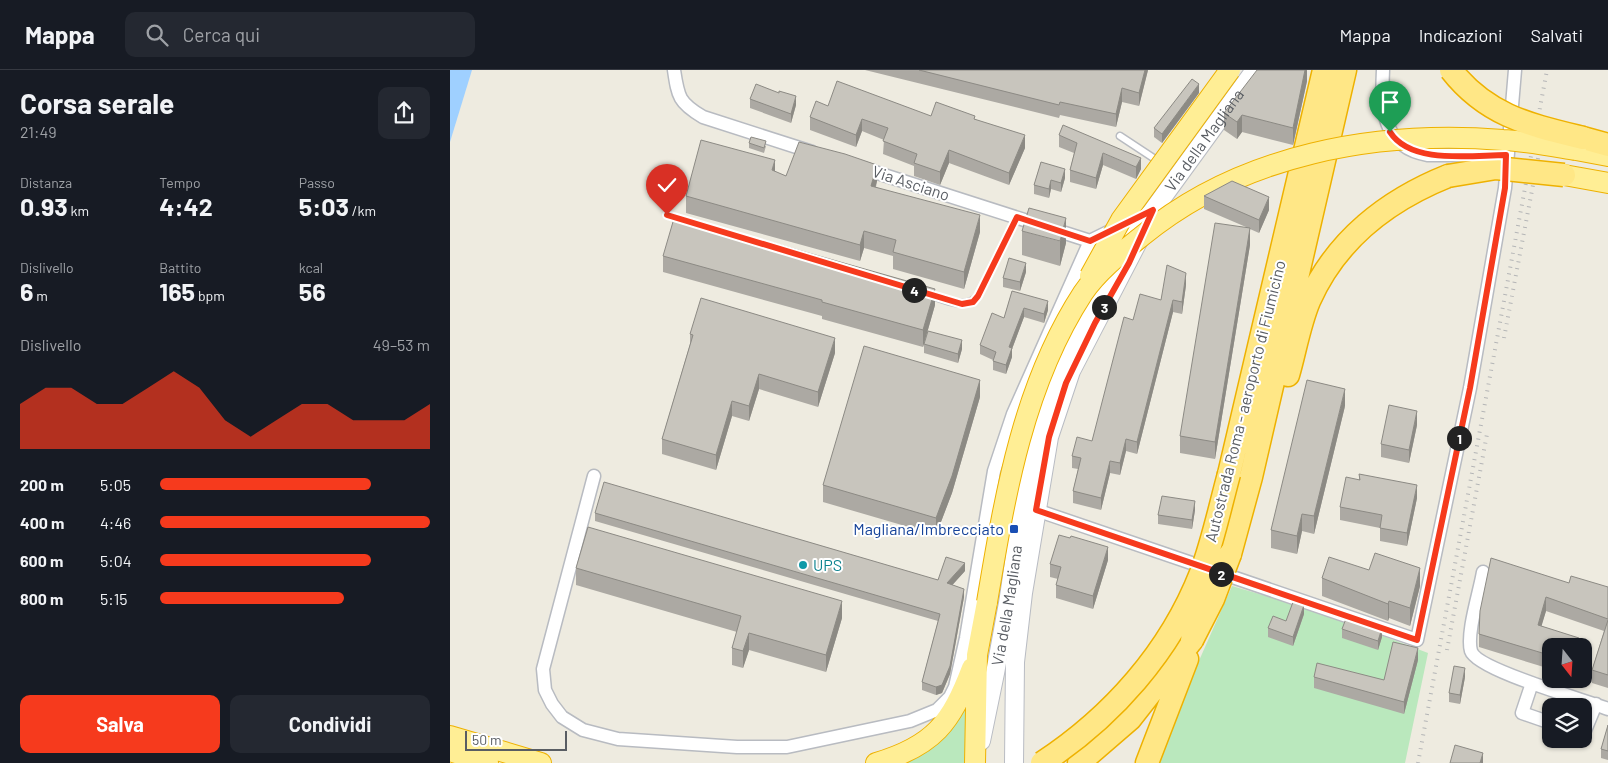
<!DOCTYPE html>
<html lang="it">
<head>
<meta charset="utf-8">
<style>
  body { margin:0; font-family:Barlow,sans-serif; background:#242831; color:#f1f3f6; height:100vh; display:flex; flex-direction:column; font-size:19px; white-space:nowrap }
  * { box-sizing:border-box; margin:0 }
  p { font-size:16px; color:#9ea1a6 }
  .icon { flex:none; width:28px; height:28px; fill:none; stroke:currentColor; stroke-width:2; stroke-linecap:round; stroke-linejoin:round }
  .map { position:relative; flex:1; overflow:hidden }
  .panel { display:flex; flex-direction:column; background:#171b24; width:450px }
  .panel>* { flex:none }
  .needle { width:32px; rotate:163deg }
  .tools { position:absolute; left:1092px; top:568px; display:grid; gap:10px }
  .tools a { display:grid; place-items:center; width:50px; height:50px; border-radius:10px; background:#171b24; box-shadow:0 1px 4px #0004; font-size:25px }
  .scale { position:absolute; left:15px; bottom:12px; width:102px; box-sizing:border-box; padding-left:5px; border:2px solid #595d63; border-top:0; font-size:14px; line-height:18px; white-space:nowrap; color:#595d63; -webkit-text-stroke:4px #fff; paint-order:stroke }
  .pin { position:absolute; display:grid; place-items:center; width:42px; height:42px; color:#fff; margin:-51px -21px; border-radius:50% 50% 50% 0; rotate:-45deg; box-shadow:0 0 5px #0007 }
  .pin .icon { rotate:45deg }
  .km { position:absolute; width:25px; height:25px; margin:-12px; border-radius:50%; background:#222; color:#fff; font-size:14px; line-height:25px; text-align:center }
  .round { display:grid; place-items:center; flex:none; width:52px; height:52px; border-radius:10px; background:#242831 }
  .head { display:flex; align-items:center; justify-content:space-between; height:85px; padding:0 20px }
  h1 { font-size:28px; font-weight:700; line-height:38px }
  .stats { display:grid; grid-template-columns:repeat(3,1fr); gap:8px; height:85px; padding:5px 20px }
  .stats div { display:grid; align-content:center }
  .stats b { font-size:25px; font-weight:700 }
  .stats small { font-size:14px; font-weight:400 }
  .stats p { font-size:14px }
  .chart { height:140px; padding:10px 20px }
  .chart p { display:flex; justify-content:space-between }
  .chart svg { width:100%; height:90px; margin-top:5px; fill:#f63a1d; opacity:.7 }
  .primary-button { display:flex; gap:10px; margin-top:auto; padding:10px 20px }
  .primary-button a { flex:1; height:58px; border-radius:10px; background:#f63a1d; color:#fff; font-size:20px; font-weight:700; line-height:58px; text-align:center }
  .primary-button a+a { background:#242831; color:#f1f3f6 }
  ul { padding:0 20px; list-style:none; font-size:16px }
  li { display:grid; grid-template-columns:80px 60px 1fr; align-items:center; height:38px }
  li i { height:12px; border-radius:6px; background:#f63a1d }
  header { display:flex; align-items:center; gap:30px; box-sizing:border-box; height:70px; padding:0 25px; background:#171b24; border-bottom:1px solid #363941 }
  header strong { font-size:24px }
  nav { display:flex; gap:28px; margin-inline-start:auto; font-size:18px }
  .search { width:350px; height:45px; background:#242831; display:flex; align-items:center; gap:12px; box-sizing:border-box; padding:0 18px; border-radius:10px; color:#9ea1a6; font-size:19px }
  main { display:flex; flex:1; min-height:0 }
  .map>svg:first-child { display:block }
  .green { fill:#bae8bd }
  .water { fill:#9fd0ff }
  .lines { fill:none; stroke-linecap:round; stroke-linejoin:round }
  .service-casing { stroke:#b8bbc1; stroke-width:9 }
  .minor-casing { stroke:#b8bbc1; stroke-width:15 }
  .secondary-casing { stroke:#b9bcc3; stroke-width:20 }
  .trunk-casing { stroke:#eeb100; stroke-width:22 }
  .motorway-casing { stroke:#eeb100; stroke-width:25 }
  .service { stroke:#fff; stroke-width:6 }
  .minor { stroke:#fff; stroke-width:12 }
  .secondary { stroke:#fff; stroke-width:18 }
  .trunk { stroke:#ffee95; stroke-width:20 }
  .motorway { stroke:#ffe786; stroke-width:22 }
  .rail { stroke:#b4b5b6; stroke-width:4; stroke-dasharray:1 6; stroke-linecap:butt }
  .trunk-bridge-casing { stroke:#eeb100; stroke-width:22; stroke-linecap:butt }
  .motorway-bridge-casing { stroke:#eeb100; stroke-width:25; stroke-linecap:butt }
  .trunk-bridge { stroke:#ffee95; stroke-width:20 }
  .motorway-bridge { stroke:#ffe786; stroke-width:22 }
  .wall { fill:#aca9a3 }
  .shaded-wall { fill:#8c8a84 }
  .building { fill:#c8c5bd; stroke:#8c8a84 }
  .route-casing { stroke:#fff; stroke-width:10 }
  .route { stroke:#f63a1d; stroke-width:6 }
  .transit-dot { fill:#1a4fb4; stroke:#fff; stroke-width:2 }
  .culture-dot { fill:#0f9aa8; stroke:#fff; stroke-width:2 }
  .labels { text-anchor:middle; stroke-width:4; stroke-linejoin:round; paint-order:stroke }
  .street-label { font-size:16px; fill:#595d63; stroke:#fff }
  .transit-label { font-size:16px; fill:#164399; stroke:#fff; text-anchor:end }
  .culture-label { font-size:16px; fill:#0d838f; stroke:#fff; text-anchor:start }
</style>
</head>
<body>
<header>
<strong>Mappa</strong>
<div class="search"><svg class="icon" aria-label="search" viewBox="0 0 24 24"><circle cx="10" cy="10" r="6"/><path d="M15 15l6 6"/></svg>Cerca qui</div>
<nav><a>Mappa</a><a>Indicazioni</a><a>Salvati</a></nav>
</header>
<main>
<section class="panel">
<div class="head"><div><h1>Corsa serale</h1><p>21:49</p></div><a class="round"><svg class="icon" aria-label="share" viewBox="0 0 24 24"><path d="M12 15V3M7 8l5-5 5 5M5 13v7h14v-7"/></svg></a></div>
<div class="stats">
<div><p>Distanza</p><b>0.93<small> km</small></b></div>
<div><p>Tempo</p><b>4:42</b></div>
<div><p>Passo</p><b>5:03<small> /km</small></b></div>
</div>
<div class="stats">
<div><p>Dislivello</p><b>6<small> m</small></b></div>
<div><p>Battito</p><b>165<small> bpm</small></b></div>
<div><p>kcal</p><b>56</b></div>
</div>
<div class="chart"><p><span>Dislivello</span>49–53 m</p>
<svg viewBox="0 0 160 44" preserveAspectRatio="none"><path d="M0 44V22L10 14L20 14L30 22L40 22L50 14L60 6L70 14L80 30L90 38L100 30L110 22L120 22L130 30L140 30L150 30L160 22V44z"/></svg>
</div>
<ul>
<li><b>200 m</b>5:05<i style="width:78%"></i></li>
<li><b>400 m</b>4:46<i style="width:100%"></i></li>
<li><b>600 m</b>5:04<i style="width:78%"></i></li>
<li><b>800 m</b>5:15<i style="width:68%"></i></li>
</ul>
<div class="primary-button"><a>Salva</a><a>Condividi</a></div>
</section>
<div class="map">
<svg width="1158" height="693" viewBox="0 0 1158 693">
  <rect width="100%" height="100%" fill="#eeebe0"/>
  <path class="green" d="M782,516l88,26 108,41 -23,110h-248l33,-82z
    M519,631l-2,62h-64l49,-35z"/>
  <path class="water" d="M0,0h22l-22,72z"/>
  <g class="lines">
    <defs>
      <path id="service" d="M670,66l41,27
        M217,145l13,4
        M477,224c16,5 37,17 51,2l39,-79"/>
      <path id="minor" d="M224,0c4,27 5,33 29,47l109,35
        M933,0c-2,39 -1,77 45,85h78
        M412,98l228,73
        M144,406l-51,193 2,21 7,14 10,13 21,13 35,9 119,8h50l123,-26 27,-11 13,-13 5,-10 11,-49 28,-167 19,-57 77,-173 61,-30
        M586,440l381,130 53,-252 35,-200 10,-118
        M1033,502c-3,19 -17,61 -12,79 6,19 114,49 137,58
        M1082,613l-10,30 29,10
        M1134,663l12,-29"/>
      <g id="secondary">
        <path id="s1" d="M680,172l125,-172"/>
        <path id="s2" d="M531,671c10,-46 19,-92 27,-138 11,-69 16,-139 37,-205 15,-45 38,-86 63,-125"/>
        <path d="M564,693l1,-101 8,-69 26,-156 22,-66 70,-135"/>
      </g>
      <path id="trunk" d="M1126,80l32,6
        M1114,105l44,8
        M0,666l91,27
        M0,681l38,12
        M426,693c58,-17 75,-40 96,-95
        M525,693l2,-108 10,-53"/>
      <path id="motorway" d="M1133,68l25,7
        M838,305c7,-24 11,-50 21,-74 27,-61 79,-101 139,-125
        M779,404l95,-404
        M780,484l21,-77 94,-407
        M629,693l51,-44 62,-79
        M697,693l40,-104"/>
    </defs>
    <use href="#service" class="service-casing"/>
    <use href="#minor" class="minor-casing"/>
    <use href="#secondary" class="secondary-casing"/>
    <use href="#trunk" class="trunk-casing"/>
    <use href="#motorway" class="motorway-casing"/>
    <use href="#service" class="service"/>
    <use href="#minor" class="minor"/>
    <use href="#secondary" class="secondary"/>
    <use href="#trunk" class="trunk"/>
    <use href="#motorway" class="motorway"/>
    <path class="rail" d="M1054,268l40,-211
      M997,580l40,-216
      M968,693l129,-693"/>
    <defs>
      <path id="trunk-bridge" d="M640,206l31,-56 109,-150
        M537,532c18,-107 36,-217 96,-309 15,-22 38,-40 59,-57 100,-82 234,-106 361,-96 24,1 49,6 73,10"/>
      <path id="motorway-bridge" d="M1001,0c36,46 79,55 132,68
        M998,106l48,-8 68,7
        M742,570l21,-41 17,-45
        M592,693c70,-46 128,-111 159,-190 12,-32 19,-66 28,-99"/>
    </defs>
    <use href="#trunk-bridge" class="trunk-bridge-casing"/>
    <use href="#motorway-bridge" class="motorway-bridge-casing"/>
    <use href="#trunk-bridge" class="trunk-bridge"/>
    <use href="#motorway-bridge" class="motorway-bridge"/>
  </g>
  <path class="wall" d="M415,0h283l-9,36 -17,-4 -6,25 -56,-12 -1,3z
    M857,0v11l-14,64 -51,-13 -5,7 -13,-9v-17z
    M329,23l17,12 -5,18 -41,-15v-9z
    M749,23l-37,50 -8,-6v-9z
    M378,36l103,10 44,3 50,29 -16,37 -60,-22 -9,22 -26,-9v-10l-31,-12 1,-14 -22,-9 -6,16 -46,-17v-13z
    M609,65l82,34 -5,10 -33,-14 -7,24 -26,-7v-12l4,-17 -15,-6z
    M299,73l17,3 -2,7 -15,-5z
    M591,92l24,16 -4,14 -10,-3 -2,9 -15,-4v-9z
    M325,102l11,4 91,5 -1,6 104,45 -16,57 -71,-20v-13l-29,-8 -4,13 -174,-48v-17z
    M754,126l65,14 -10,23 -9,-4v16l-35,214 -35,-6v-17l66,-209 -42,-18z
    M572,161l44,12 -6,23 -38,-11z
    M213,186l272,49 -12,42 -101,-28v-3l-159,-44z
    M576,202l-6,19 -17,-4v-9z
    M736,215l-4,29 -9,-2 -36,142 -11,-3 -6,24 -10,-2 -9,37 -28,-7v-12l5,-22 -6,-1v-12l20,-15 41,-121 28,-20z
    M562,221l36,19 -4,13 -20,-6 -12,32v8l-6,17 -13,-4v-10l-13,-6v-9l24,-27z
    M240,264l145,19 -17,54 -59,-18 -10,32 -17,-5 -16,54 -54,-16v-15l28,-95z
    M474,274l38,5 -4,14 -34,-10z
    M530,327l-28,96 -16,42 -113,-33v-17z
    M895,336l-31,128 -12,-3 -5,23 -26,-6v-18z
    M967,355l-8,38 -28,-6v-13z
    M909,404l58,24 -10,48 -27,-5v-13l-40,-8v-13l19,-27z
    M745,440l-3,19 -34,-5v-9z
    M145,443l343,67 27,-9 -13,14 12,12 -14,77 -8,19 -6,2 -14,-5v-8l16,-61 -343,-100z
    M658,490l-15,49 -37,-11v-13l2,-6 -8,-2v-13z
    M126,498l266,50 -16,54 -77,-22 -6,18 -11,-3v-17l5,-16 -161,-47z
    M919,500l51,16 -10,40 -21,-8 -1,3 -66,-25v-18z
    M1119,513l39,4v101l-16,-5v-13l12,-39 -58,-20 -5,15 38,20h-28v28l-4,-1v-5l-68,-21v-13z
    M854,544l-11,32 -25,-9v-9z
    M892,559l40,8 -4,13 -36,-12z
    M968,590l-14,54 -90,-26v-11l70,3z
    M1015,607l-5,27 -11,-2v-9z
    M1158,655v35l-7,-2v-9z"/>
  <path class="shaded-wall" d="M695,0h3l-9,36v-13z
    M855,0h2v11l-14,64v-17z
    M749,14v9l-37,50v-9z
    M672,18v14l-6,25v-13z
    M346,26v9l-5,18v-9z
    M792,45v17l-5,7v-17z
    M412,49v12l-6,16v-12z
    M575,65v13l-16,37v-12z
    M499,80v13l-9,22v-13z
    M653,83v12l-7,24v-11z
    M691,88v11l-5,10v-12z
    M325,90v17l-3,-7z
    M427,95v16l-6,22v-17z
    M615,99v9l-4,14v-9z
    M601,110v9l-2,9v-9z
    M819,127v13l-10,23v-13z
    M530,145v17l-16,57v-17z
    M616,148v25l-6,23v-25z
    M800,158v17l-35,214v-17z
    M414,161v17l-4,13v-16z
    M576,193v9l-6,19v-9z
    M736,203v12l-4,29v-12z
    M485,219v16l-12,42v-17z
    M723,230v12l-36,142v-12z
    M598,231v9l-4,13v-9z
    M574,238v9l-12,32v8l-6,17v-9l3,-18z
    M385,268v15l-17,54v-15z
    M512,270v9l-4,14v-9z
    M309,304v15l-10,32v-15z
    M530,310v17l-28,96 -16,42v-17z
    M895,319v17l-31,128v-18z
    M282,331v15l-16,54v-15z
    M967,341v14l-8,38v-13z
    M676,369v12l-6,24v-12z
    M660,391v12l-9,37v-12z
    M967,415v13l-10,48v-13z
    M745,431v9l-3,19v-9z
    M852,444v17l-5,23v-18z
    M658,477v13l-15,49v-13z
    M515,493v8l-18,20v-8z
    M970,498v18l-10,40v-18z
    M514,519v8l-14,77 -8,19 -6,2v-8z
    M1096,527v14l-8,27v-13z
    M392,531v17l-16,54v-17z
    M939,531v17l-1,3v-17z
    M854,535v9l-11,32v-9z
    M932,558v9l-4,13v-9z
    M299,563v17l-6,18v-17z
    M1129,568v8h-3z
    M968,578v12l-14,54v-12z
    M1015,598v9l-5,27v-9z
    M1033,683v10h-3z"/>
  <path class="building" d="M469,0h226l-6,23 -17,-5 -6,26 -56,-12 -1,3z
    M807,0h48l-12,58 -51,-13 -5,7 -13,-9z
    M742,9l7,5 -37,50 -8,-6z
    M387,11l94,35 5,-14 39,14 -1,3 51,16 -16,38 -60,-23 -9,22 -26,-9 3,-9 -34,-13 5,-13 -26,-9 -6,16 -46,-18 6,-16 12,5z
    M306,14l23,9v-2l17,5 -5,18 -41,-15z
    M613,55l78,33 -5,9 -33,-14 -7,25 -26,-8 7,-27 -18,-8z
    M301,67l15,4 -2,7 -15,-5z
    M251,70l74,20 -3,10 14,6 13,-34 46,12 32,11 -6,21 109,29 -16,57 -71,-20 3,-12 -32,-9 -4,14 -174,-49z
    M591,92l24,7 -4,14 -10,-3 -2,9 -15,-4z
    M782,111l37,16 -10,23 -55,-24z
    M579,138l37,10 -6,23 -38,-10z
    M225,145l260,74 -12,41 -101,-28v-2l-159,-44z
    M765,153l35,5 -35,214 -35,-6z
    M559,188l17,5 -6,19 -17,-4z
    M717,195l19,8 -4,29 -9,-2 -36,142 -11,-3 -6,24 -10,-2 -9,37 -28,-7 8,-33 -9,-2 5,-19 15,4 32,-124 9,3 7,-26 21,6z
    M562,221l36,10 -4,13 -20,-6 -15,39 3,1 -6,17 -13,-4 3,-9 -16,-7 12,-32 12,5z
    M251,228l134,40 -17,54 -59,-18 -10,32 -17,-5 -16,54 -54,-16 31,-104 -3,-1z
    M478,261l34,9 -4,14 -34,-10z
    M414,276l116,34 -28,96 -16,42 -113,-33z
    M857,310l38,9 -31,127 -12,-2 -5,22 -26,-6z
    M939,335l28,6 -8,39 -28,-6z
    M909,404l58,11 -10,48 -27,-5 2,-13 -42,-8 6,-30 14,3z
    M154,412l334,98 8,-23 19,6 -18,20 17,6 -14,77 -8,19 -6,2 -14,-5 18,-68 -345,-101z
    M712,426l33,5 -3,19 -34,-5z
    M138,457l254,74 -16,54 -77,-22 -6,18 -11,-3 9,-32 -165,-48z
    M609,465l11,3 1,-2 37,11 -15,49 -37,-11 5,-18 -11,-3z
    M925,483l45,15 -10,40 -21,-7 -1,3 -66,-26 7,-21 40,13z
    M1041,488l78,25 2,-7 37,11v32l-62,-22 -8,28 41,13 -3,8h-25v14l-4,-1 2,-4 -70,-21 1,-23z
    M843,532l11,3 -11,32 -25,-9 5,-12 13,5z
    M897,546l35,12 -4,13 -36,-12z
    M1158,550v55l-16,-5z
    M943,572l25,6 -14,54 -90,-25 3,-14 67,17z
    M1004,596l11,2 -5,27 -11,-2z
    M1158,655v26l-7,-2z
    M1005,675l28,8 -3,10h-30z"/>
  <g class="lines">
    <defs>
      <path id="route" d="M217,145l295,89 11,-2 5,-6 39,-79 73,24 63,-31 -24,53 -34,60 -29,60 -17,54 -13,73 381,130 53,-252 35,-200 1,-33c-34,0 -95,10 -116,-23"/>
    </defs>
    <use href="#route" class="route-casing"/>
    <use href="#route" class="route"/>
  </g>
  <rect class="transit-dot" x="559" y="454" width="10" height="10" rx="2.5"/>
  <circle class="culture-dot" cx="353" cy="495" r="5"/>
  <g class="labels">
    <g class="street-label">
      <text dy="6" stroke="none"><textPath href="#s1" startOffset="126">Via della Magliana</textPath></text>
      <text transform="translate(461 113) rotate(18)" y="6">Via Asciano</text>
      <text transform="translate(795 331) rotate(-76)" y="6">Autostrada Roma - aeroporto di Fiumicino</text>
      <text dy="6" stroke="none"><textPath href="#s2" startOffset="138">Via della Magliana</textPath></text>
    </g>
    <g class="transit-label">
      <text x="554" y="465">Magliana/Imbrecciato</text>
    </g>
    <g class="culture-label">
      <text x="363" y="501">UPS</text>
    </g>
  </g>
</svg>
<div class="tools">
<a><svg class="needle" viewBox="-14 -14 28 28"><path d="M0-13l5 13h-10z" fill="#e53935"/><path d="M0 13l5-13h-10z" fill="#9ea1a6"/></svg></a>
<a><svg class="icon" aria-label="layers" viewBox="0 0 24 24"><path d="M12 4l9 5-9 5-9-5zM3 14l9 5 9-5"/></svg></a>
</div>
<div class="scale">50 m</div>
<div class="pin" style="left:940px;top:62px;background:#1e9e55"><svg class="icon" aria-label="arrive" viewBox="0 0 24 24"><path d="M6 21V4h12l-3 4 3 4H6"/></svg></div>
<div class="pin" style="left:217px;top:145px;background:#d93025"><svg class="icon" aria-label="check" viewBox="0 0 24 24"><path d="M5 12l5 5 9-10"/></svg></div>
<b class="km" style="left:1009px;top:368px">1</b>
<b class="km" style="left:771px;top:504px">2</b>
<b class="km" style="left:654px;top:237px">3</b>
<b class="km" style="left:464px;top:220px">4</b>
</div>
</main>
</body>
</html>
